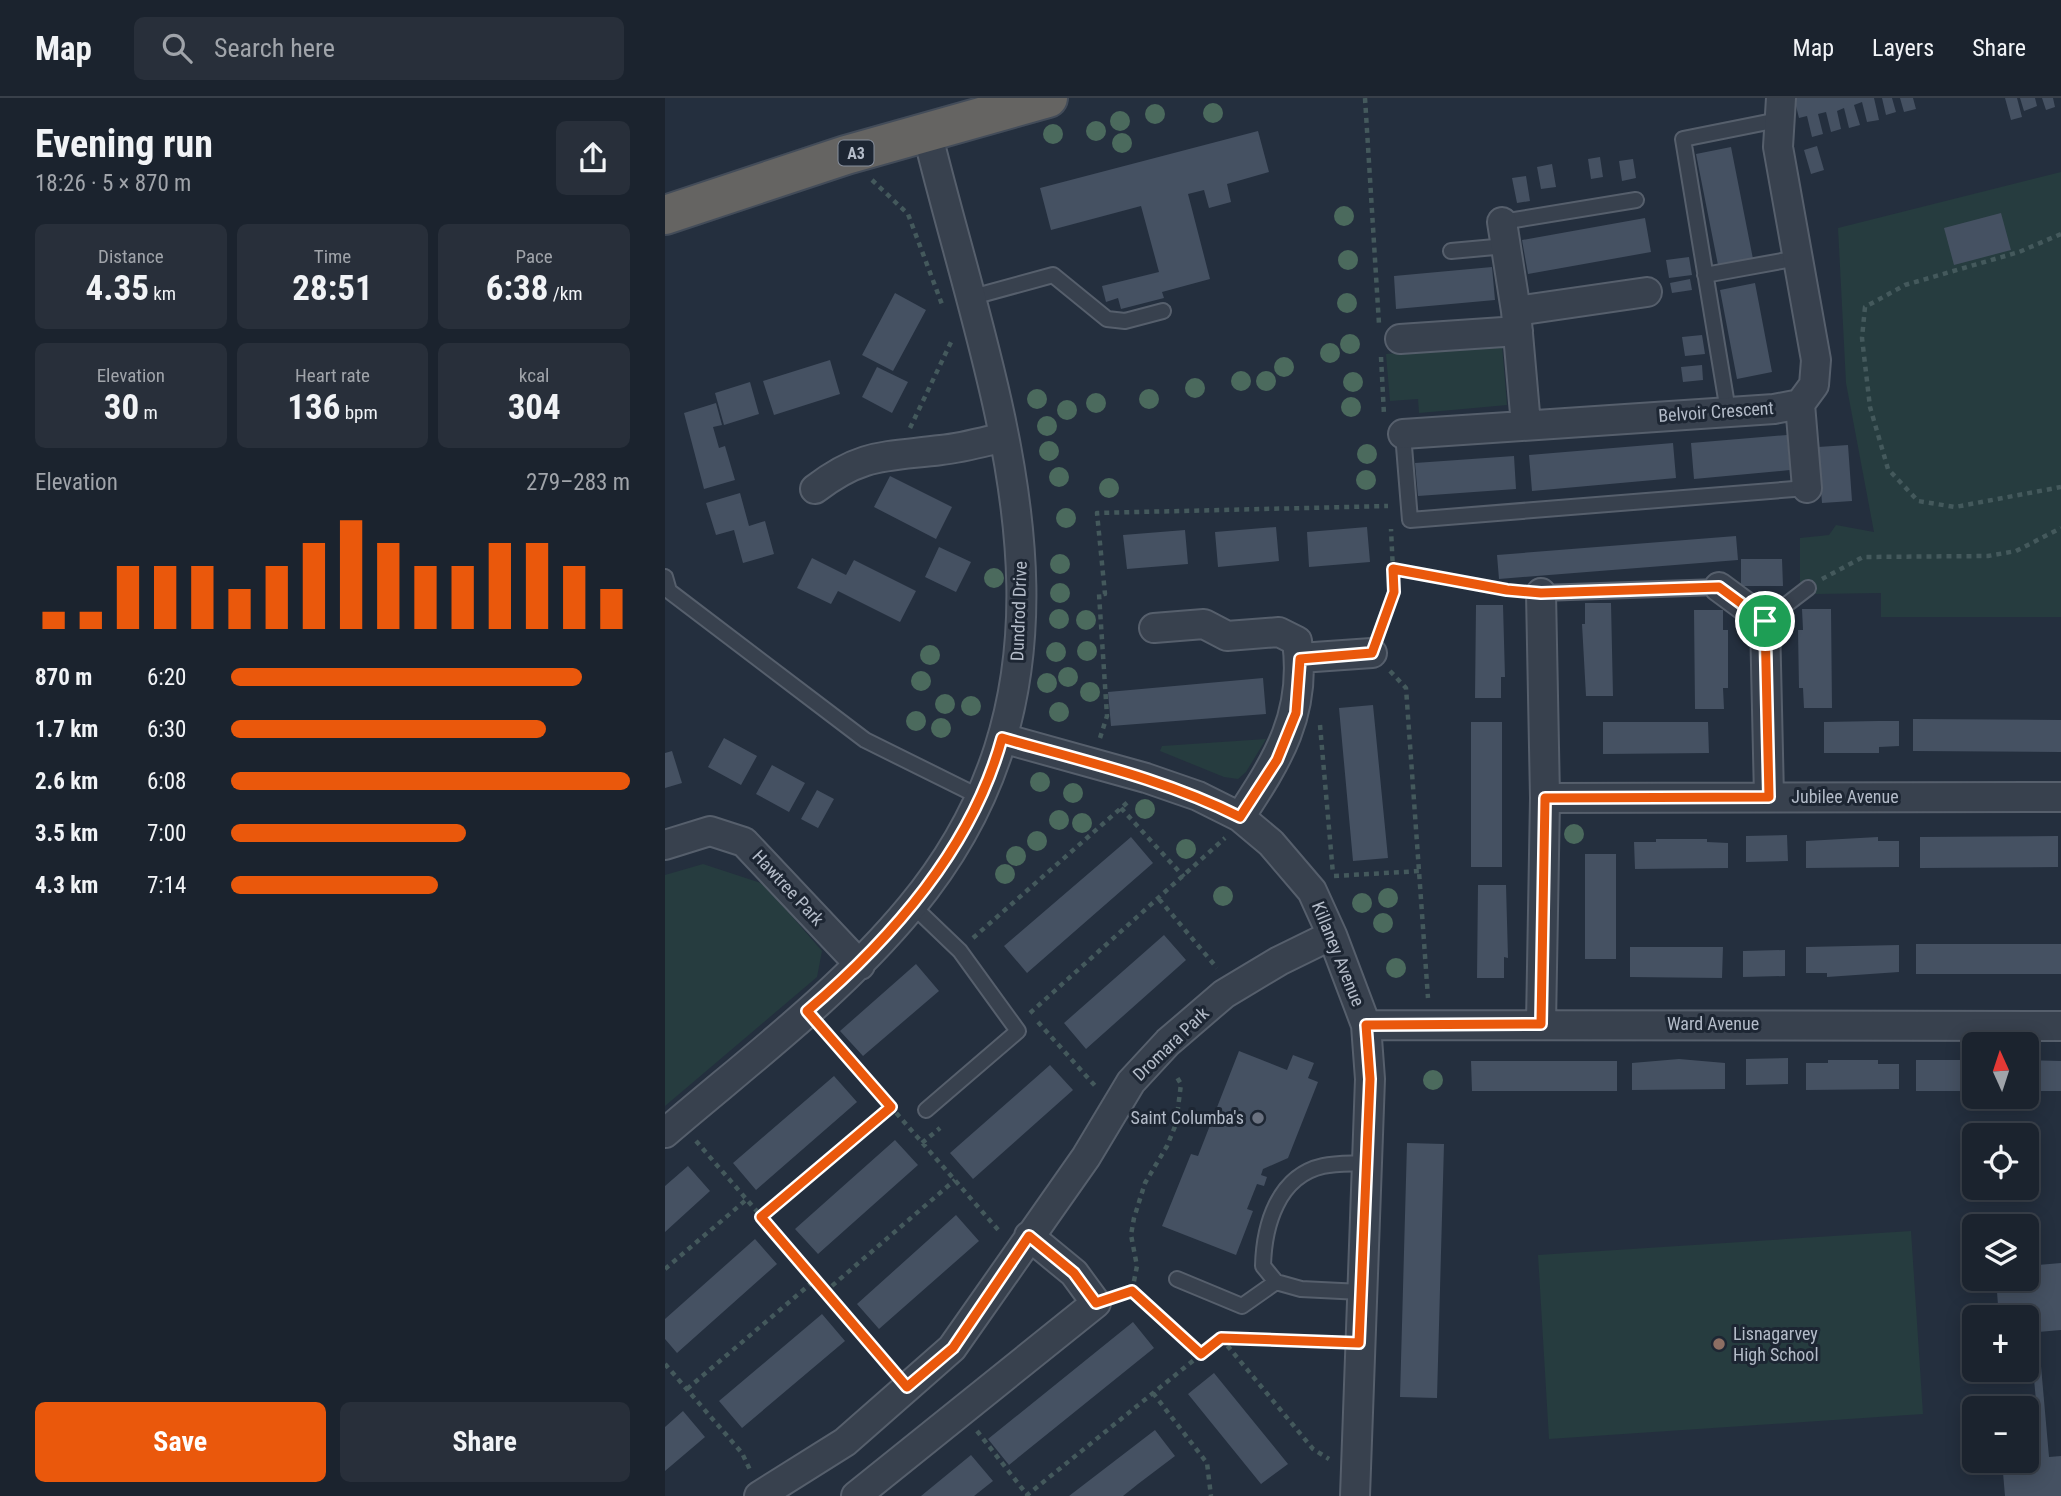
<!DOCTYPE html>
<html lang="en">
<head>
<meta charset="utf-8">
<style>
  body { margin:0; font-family:"Roboto Condensed",sans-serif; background:#282f3a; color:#f1f3f6; height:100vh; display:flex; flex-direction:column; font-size:26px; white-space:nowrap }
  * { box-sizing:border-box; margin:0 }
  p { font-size:23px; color:#a0a4aa }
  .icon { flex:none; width:38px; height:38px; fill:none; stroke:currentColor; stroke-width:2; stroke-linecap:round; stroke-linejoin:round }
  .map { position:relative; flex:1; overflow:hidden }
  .drawer { display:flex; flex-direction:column; background:#1b232e; width:665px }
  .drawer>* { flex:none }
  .needle { width:46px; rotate:357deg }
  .tools { position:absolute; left:1297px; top:934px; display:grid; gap:14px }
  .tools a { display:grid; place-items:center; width:77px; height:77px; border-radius:10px; background:#1b232e; box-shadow:0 4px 18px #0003,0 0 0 2px #39404a; font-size:35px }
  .pin { position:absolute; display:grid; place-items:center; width:60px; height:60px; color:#fff; margin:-30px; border:4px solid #fff; border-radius:50%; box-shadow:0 2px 7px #0007 }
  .round { display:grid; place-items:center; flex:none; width:74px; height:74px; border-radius:10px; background:#282f3a }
  .overview { display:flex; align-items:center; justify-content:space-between; height:119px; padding:0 35px }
  h1 { font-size:38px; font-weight:700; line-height:52px }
  .stats { display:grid; grid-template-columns:repeat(3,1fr); gap:10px; height:119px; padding:7px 35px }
  .stats div { display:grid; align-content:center; border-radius:10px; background:#282f3a; text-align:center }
  .stats b { font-size:35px; font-weight:700 }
  .stats small { font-size:19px; font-weight:400 }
  .stats p { font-size:19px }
  .chart { height:196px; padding:14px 35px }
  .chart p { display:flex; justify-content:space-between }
  .chart svg { width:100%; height:126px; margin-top:7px; stroke:#ea580c; stroke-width:6 }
  .primary-button { display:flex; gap:14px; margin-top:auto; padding:14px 35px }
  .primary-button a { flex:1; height:80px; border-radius:10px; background:#ea580c; color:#fff; font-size:28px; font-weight:700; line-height:80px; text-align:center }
  .primary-button a+a { background:#282f3a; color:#f1f3f6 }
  ul { padding:0 35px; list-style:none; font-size:23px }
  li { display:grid; grid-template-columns:112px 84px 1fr; align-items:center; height:52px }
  li i { height:18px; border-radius:9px; background:#ea580c }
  header { display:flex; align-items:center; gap:42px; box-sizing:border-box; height:98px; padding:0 35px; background:#1b232e; border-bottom:2px solid #39404a }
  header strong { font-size:33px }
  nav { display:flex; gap:38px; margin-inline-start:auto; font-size:24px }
  .search { width:490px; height:63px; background:#282f3a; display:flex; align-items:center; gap:18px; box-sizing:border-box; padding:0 24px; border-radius:10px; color:#a0a4aa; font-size:26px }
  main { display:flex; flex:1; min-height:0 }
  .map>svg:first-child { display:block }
  .green { fill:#263c3f }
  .building { fill:#455162 }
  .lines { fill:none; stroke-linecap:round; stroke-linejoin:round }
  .service-casing { stroke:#565f6c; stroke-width:18 }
  .minor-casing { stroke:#565f6c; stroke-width:32 }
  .trunk-casing { stroke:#434c59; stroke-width:42 }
  .path { stroke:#44595c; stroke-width:4.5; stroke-dasharray:5 5; stroke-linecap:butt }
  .service { stroke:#38414e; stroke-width:14 }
  .minor { stroke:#38414e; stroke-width:28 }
  .trunk { stroke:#656462; stroke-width:38 }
  .tree { fill:#4b6a5d }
  .route-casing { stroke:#fff; stroke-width:14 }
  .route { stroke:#ea580c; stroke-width:9 }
  .worship-dot { fill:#6b7280; stroke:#1d2633; stroke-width:2.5 }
  .education-dot { fill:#8d6e63; stroke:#1d2633; stroke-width:2.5 }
  .labels { text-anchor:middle; stroke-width:6; stroke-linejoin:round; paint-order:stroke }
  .shield { fill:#1d2633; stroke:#878f9c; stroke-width:2 }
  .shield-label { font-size:16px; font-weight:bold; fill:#b4bcc9 }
  .street-label { font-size:18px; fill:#b4bcc9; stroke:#1d2633 }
  .poi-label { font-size:18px; fill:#b4bcc9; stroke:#1d2633; text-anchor:end }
</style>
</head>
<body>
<header>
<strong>Map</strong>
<div class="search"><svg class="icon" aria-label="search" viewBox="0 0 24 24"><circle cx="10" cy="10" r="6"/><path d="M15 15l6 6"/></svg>Search here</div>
<nav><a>Map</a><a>Layers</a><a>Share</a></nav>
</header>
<main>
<section class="drawer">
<div class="overview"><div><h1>Evening run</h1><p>18:26 · 5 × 870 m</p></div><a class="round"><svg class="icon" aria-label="share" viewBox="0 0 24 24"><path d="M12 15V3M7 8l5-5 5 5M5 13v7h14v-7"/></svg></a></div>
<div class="stats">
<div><p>Distance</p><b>4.35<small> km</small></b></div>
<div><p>Time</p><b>28:51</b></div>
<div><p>Pace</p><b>6:38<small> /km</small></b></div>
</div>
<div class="stats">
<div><p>Elevation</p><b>30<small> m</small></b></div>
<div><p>Heart rate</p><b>136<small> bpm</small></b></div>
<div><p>kcal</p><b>304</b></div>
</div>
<div class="chart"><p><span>Elevation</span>279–283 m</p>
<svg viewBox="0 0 160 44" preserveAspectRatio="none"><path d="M5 44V38M15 44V38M25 44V22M35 44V22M45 44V22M55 44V30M65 44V22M75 44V14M85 44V6M95 44V14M105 44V22M115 44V22M125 44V14M135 44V14M145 44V22M155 44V30"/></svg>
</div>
<ul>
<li><b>870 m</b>6:20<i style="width:88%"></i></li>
<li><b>1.7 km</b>6:30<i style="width:79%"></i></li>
<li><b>2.6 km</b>6:08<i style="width:100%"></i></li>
<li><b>3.5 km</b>7:00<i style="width:59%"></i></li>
<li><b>4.3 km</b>7:14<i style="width:52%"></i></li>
</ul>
<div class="primary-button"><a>Save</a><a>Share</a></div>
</section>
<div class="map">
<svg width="1396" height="1398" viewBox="0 0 1396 1398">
  <rect width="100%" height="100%" fill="#242f3e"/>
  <path class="green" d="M1396,74v445h-180v-24l-65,1 -16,-12v-44l29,-3 7,-10 38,7 -28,-149 -8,-155z
    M837,247l5,60 -88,8 -1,-14 -28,2 -4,-47z
    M601,641l-20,33 -8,7 -14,-2 -64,-26 2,-5z
    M38,766l61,20 58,67 -5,26 -152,129v-231z
    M1246,1133l12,183 -374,25 -11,-184z"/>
  <path class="building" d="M1129,0h80l5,22 -12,2 -5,-20 -8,3 6,20 -11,3 -5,-20 -7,3 4,18 -10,3 -5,-20 -8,2 5,20 -11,3 -5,-21 -8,2z
    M1217,0h10l4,14 -10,3z
    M1235,0h13l3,11 -12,3z
    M1340,0h12l5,19 -11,3z
    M1355,0h15l2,8 -13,5z
    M1377,0h11l2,9 -9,3z
    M593,33l11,41 -42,12 4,18 -22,6 -5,-18 -16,4 22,85 -48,13 2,6 -43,11 -3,-11 -12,4 -4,-16 57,-14 -18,-66 -90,24 -11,-42z
    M1152,48l7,24 -13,4 -7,-24z
    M1066,49l23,117 -35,6 -23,-116z
    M935,59l3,20 -12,2 -3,-20z
    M968,61l3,19 -14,3 -3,-20z
    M887,66l4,23 -15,2 -4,-22z
    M861,78l4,25 -13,2 -5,-25z
    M1336,115l10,37 -57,15 -10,-37z
    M980,120l6,34 -123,22 -6,-34z
    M1024,159l3,18 -23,3 -3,-18z
    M827,169l3,33 -99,9 -2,-33z
    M1025,181l2,11 -20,3 -2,-10z
    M1090,185l17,89 -35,7 -17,-89z
    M230,195l31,17 -33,61 -31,-16z
    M1037,237l3,19 -20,2 -3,-19z
    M165,262l10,34 -66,21 -11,-34z
    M1037,267l1,15 -20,2 -2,-15z
    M212,269l31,15 -16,31 -30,-16z
    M85,284l9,32 -35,11 -9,-32z
    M51,305l6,22 -9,2 6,21 6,-2 10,34 -31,9 -20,-76z
    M1122,337l3,35 -96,9 -3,-36z
    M1008,345l3,35 -144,13 -3,-36z
    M1183,347l4,56 -30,2 -4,-56z
    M849,358l2,33 -98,7 -3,-33z
    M225,378l62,31 -16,32 -62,-32z
    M75,395l9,33 16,-5 9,33 -31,9 -9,-33 -18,5 -10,-32z
    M611,429l3,34 -61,6 -3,-35z
    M702,429l3,35 -61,5 -2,-35z
    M520,432l3,34 -61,5 -4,-34z
    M1071,438l2,24 -239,19 -2,-24z
    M274,449l32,15 -15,30 -31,-15z
    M147,460l34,17 8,-15 62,31 -16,31 -62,-31 -7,13 -34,-16z
    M1076,461h41l1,27h-42z
    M920,505h26l2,93h-27l-4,-72h3z
    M811,507h27l2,72h-4v21h-26z
    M1137,511h29l1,99h-28l-1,-20h-4l-1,-58h5z
    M1029,512h29v20h5v58h-5l1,21h-29z
    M598,580l3,36 -155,12 -3,-34z
    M708,607l15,153 -35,3 -14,-153z
    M1248,621l148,1v32l-148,-1z
    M1213,623h21v25l-20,1v6h-55v-31z
    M806,624h31v145h-31z
    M938,624h105l1,31 -106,1z
    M59,640l33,18 -16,29 -33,-18z
    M7,653l10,32 -17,5v-35z
    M107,667l33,18 -16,29 -33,-18z
    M152,692l17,9 -16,29 -17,-9z
    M1122,737l1,26 -42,1v-26z
    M1393,738v31l-138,1v-31z
    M466,739l22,26 -126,110 -23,-27z
    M1213,739v4h21v26l-93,1v-27z
    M991,741h51v3l21,1v25l-93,1 -1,-27h22z
    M920,756h31v105h-31z
    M813,787h28l2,73 -4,-1v21h-27z
    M499,837l22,25 -100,89 -22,-26z
    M1251,846h145v30h-145z
    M1234,847v27l-72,5v-4h-21v-26z
    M965,849h93l-1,31 -92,-1z
    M1120,852v26l-42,1v-26z
    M251,866l23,27 -76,65 -23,-25z
    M574,953l48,19 6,-15 21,8 -6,15 10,4 -30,76 -25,11 -2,6 6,2 -3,9 -7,-2 -10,25 6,2 -17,44 -74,-29 29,-72 7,2z
    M1123,960v26l-42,1v-26z
    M1014,961l46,4v26l-93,1v-27z
    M1163,962h50v4h21v25l-93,1v-27h22z
    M1251,962h58v31h-58z
    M1362,962l34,1v30h-34z
    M806,963h146v30h-145z
    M385,967l23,25 -100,89 -23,-26z
    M169,978l23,26 -101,88 -23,-27z
    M230,1042l23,25 -100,89 -23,-25z
    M742,1045l37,1 -7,254 -37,-1z
    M23,1068l22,25 -45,41v-46z
    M291,1117l23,26 -100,88 -22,-25z
    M90,1141l22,25 -100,89 -12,-14v-20z
    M1396,1165v67l-23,2 11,125 12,-1v40h-56l-3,-35h25v-4l14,-1 -10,-110h-4v-28h-28l-3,-39h31v-13z
    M157,1216l23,27 -103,87 -23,-27z
    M468,1224l21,26 -145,117 -21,-26z
    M549,1275l74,91 -27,20 -73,-90z
    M18,1313l22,26 -40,34v-44z
    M490,1332l20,26 -37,28 -15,12h-54z
    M306,1357l22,26 -19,15h-53z"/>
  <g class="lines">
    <defs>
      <path id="service" d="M837,124l134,-22
        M786,153l55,-5
        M1040,177l93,-17
        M304,200l84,-23 54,44 18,2 38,-10
        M1063,313l-45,-272 95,-19
        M738,336l7,86 397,-32
        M0,479l4,14 196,149 117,58
        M876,495l178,-6
        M1100,523l43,-33
        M248,808l47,45 58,80 -92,79
        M512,1181l65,27 34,-24
        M696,1194l-60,-3 -25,-7 -13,-16c1,-41 15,-90 60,-100 14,-3 30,-2 44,-3"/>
      <path id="minor" d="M837,124l14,89 10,114
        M851,213l131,-19
        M735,241l118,-8
        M1135,306l7,84
        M738,336l371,-25 26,-5 14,-19 2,-25 -38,-213 3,-49
        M150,391c47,-36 70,-32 126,-39 21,-2 42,-8 63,-13
        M1054,489l46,34 4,176
        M489,530l50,-4 23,12 52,-4 18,9c10,73 -19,118 -57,176
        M635,560l72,-5
        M337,640l144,40 52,18 42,21 31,26 41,48 20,44 34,90 4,54 -15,417
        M880,700l516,-1
        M0,747l45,-14 34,11 116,123
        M876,926l4,-226 -4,-205
        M701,927l695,1
        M0,1035c84,-72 175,-140 246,-226 199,-241 81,-509 16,-775
        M94,1398l86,-54 107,-94 134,-191 45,-75 37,-40 56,-48 55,-33 53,-26
        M191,1398l240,-193 -22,-30 -45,-37"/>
      <path id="trunk" d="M0,117l181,-60 202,-57"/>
    </defs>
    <use href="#service" class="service-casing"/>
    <use href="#minor" class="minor-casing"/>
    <use href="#trunk" class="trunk-casing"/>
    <path class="path" d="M700,0l14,226
      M207,82l36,34 35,93
      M1396,136l-42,18 -114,33 -40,22 -3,31 8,69 18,62 30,32 37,6 106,-20
      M716,259l3,58
      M245,330l43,-90
      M728,471l123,22
      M1157,481l41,-22 125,-1 28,-5 45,-23
      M716,531l13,-37 -3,-63
      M725,573l16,17 22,310
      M655,627l13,149
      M435,640l7,-22 -8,-122h6l-8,-81 291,-7
      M456,710l63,69
      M669,778l86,-5
      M494,801l58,69
      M308,840l156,-137
      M365,915l195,-175
      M373,924l59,66
      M159,932l176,202
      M31,1043l130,150
      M257,1045l18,-15
      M96,1119l130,-110
      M0,1171l81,-69
      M467,1193l5,-25 -6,-31 3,-17 11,-35 22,-37 9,-22 5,-40 -6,-10
      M455,1197l12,-4 69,63
      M556,1240l92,111 16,10
      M0,1266l77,89 9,19
      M227,1271l-66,-78 129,-111
      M22,1291l128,-109
      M488,1295l54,70 4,33
      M312,1333l51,65
      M361,1398l195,-158 113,4"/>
    <use href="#service" class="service"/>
    <use href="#minor" class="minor"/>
    <use href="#trunk" class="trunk"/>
  </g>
  <g class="tree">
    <circle cx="548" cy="15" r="10"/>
    <circle cx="490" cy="16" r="10"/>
    <circle cx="455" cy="23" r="10"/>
    <circle cx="431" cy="33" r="10"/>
    <circle cx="388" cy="36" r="10"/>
    <circle cx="457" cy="45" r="10"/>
    <circle cx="679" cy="118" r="10"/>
    <circle cx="683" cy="162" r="10"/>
    <circle cx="682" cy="205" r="10"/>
    <circle cx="685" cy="246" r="10"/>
    <circle cx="665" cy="255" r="10"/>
    <circle cx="619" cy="269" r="10"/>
    <circle cx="576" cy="283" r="10"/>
    <circle cx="601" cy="283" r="10"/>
    <circle cx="688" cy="284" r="10"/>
    <circle cx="530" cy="290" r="10"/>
    <circle cx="372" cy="301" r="10"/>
    <circle cx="484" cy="301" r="10"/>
    <circle cx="431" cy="305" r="10"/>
    <circle cx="686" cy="309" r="10"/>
    <circle cx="402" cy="312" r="10"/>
    <circle cx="382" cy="328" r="10"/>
    <circle cx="384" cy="353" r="10"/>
    <circle cx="702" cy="356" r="10"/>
    <circle cx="394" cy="379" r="10"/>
    <circle cx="701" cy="382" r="10"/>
    <circle cx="444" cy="390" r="10"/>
    <circle cx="401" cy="420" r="10"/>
    <circle cx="395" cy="466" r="10"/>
    <circle cx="329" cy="480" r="10"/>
    <circle cx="395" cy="495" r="10"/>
    <circle cx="394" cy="521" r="10"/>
    <circle cx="421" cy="522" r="10"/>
    <circle cx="422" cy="553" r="10"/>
    <circle cx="391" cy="554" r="10"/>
    <circle cx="265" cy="557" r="10"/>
    <circle cx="403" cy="579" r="10"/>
    <circle cx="256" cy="583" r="10"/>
    <circle cx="382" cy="585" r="10"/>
    <circle cx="425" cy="594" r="10"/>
    <circle cx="280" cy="606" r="10"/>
    <circle cx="306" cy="608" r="10"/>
    <circle cx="394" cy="614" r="10"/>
    <circle cx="251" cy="623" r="10"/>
    <circle cx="276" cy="630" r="10"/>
    <circle cx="375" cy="684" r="10"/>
    <circle cx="408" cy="695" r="10"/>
    <circle cx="480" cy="711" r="10"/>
    <circle cx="394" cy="722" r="10"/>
    <circle cx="417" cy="725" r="10"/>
    <circle cx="909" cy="736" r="10"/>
    <circle cx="372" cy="743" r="10"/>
    <circle cx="521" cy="751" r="10"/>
    <circle cx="351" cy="758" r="10"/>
    <circle cx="340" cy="776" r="10"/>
    <circle cx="558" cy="798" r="10"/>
    <circle cx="723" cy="800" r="10"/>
    <circle cx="697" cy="805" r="10"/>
    <circle cx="718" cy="825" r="10"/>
    <circle cx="731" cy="870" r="10"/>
    <circle cx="768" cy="982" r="10"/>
  </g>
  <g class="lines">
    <defs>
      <path id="route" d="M728,471l114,21 34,3 178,-6 46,34 4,176 -224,1 -4,226 -175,1 4,54 -11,264 -138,-5 -20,16 -69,-63 -36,12 -22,-30 -45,-37 -76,112 -46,39 -146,-170 130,-110 -84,-96c85,-73 165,-163 195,-273 81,23 163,41 238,79l37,-57 19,-47 4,-54 72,-6 22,-61z"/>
    </defs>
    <use href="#route" class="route-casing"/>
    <use href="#route" class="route"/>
  </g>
  <circle class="worship-dot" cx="593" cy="1020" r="7"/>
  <circle class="education-dot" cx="1054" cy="1246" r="7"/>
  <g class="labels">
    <rect class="shield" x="173.5" y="42.5" width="35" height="25" rx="5"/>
    <g class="shield-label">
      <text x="191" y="61">A3</text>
    </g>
    <g class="street-label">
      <text transform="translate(1051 314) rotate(-4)" y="6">Belvoir Crescent</text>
      <text transform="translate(354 513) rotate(-88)" y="6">Dundrod Drive</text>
      <text x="1180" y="705">Jubilee Avenue</text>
      <text transform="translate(123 790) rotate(47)" y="6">Hawtree Park</text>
      <text transform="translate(673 856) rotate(68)" y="6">Killaney Avenue</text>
      <text x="1048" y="932">Ward Avenue</text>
      <text transform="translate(506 946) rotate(-44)" y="6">Dromara Park</text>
    </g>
    <g class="poi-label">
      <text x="579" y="1026">Saint Columba's</text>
      <text x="1068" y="1242" text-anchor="start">Lisnagarvey<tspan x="1068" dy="21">High School</tspan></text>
    </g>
  </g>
</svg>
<div class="tools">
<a><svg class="needle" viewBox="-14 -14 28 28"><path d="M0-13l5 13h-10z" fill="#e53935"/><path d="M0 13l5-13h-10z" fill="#a0a4aa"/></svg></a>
<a><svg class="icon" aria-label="locate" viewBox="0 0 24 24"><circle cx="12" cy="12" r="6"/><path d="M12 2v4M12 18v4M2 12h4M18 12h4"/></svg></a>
<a><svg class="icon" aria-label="layers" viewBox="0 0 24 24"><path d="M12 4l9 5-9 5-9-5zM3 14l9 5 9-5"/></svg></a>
<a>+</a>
<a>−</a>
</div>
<div class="pin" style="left:1100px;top:523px;background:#1e9e55"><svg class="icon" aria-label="arrive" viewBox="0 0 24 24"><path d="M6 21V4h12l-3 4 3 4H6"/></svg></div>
</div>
</main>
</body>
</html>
